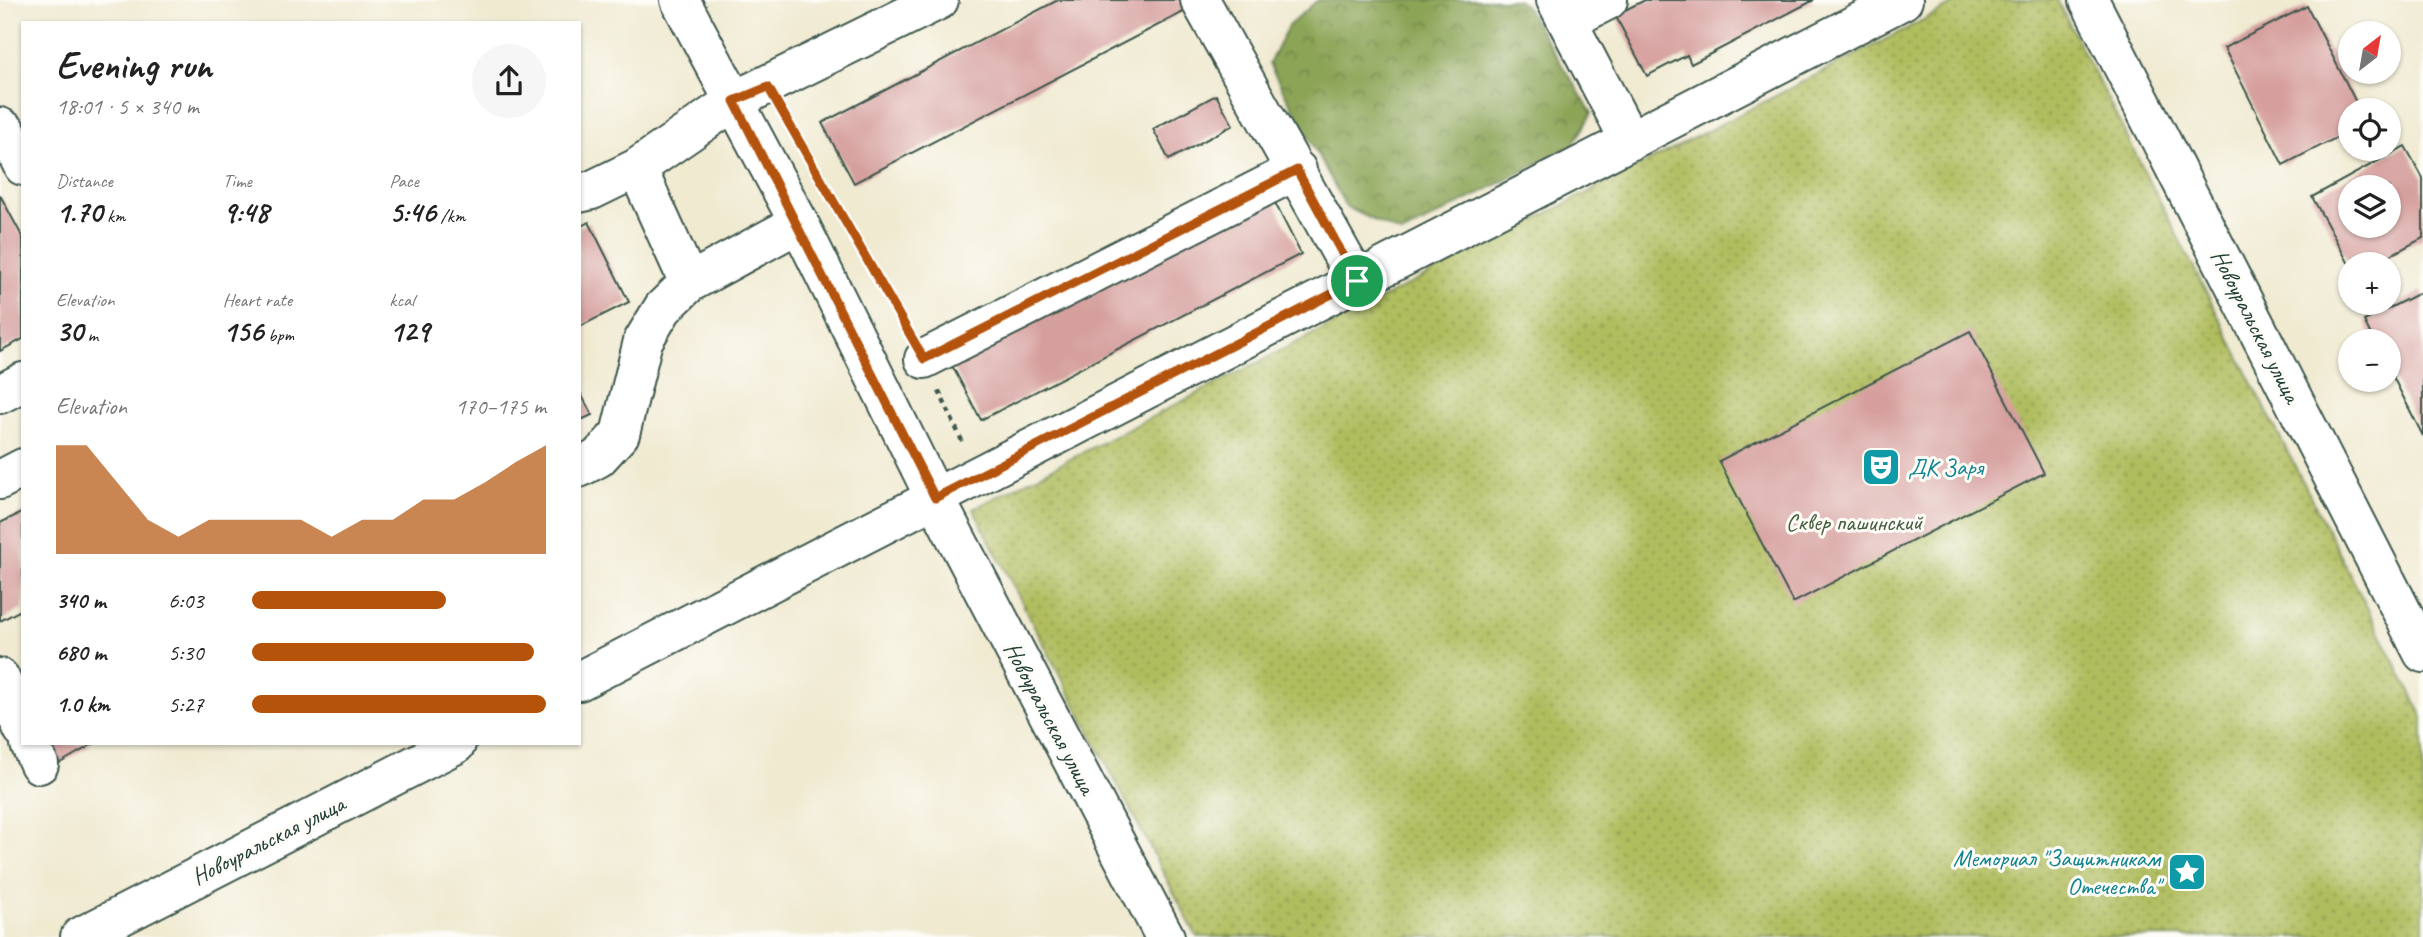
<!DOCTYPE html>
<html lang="en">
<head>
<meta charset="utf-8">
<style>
  body { margin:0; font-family:Caveat,sans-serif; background:#f6f6f6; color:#222; height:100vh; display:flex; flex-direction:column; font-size:26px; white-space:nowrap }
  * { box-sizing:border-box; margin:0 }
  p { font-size:23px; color:#767676 }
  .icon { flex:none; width:38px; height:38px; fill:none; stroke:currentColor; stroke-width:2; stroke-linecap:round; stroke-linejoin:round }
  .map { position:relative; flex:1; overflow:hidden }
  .side { position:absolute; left:21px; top:21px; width:560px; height:724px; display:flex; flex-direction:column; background:#fff; border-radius:0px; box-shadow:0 2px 5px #0004 }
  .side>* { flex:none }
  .needle { width:46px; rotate:31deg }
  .controls { position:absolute; left:2338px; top:21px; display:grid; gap:14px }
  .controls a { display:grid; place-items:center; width:63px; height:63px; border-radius:50%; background:#fff; box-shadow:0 2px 5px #0004; font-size:35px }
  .pin { position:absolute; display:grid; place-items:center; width:60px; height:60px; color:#fff; margin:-30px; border:4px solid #fff; border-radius:50%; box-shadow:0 2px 7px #0007 }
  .round { display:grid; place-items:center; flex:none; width:74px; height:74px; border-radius:37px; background:#f6f6f6 }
  .head { display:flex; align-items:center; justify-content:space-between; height:119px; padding:0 35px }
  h1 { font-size:38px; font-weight:800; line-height:52px }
  .stats { display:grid; grid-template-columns:repeat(3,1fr); gap:10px; height:119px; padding:7px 35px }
  .stats div { display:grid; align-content:center }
  .stats b { font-size:30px; font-weight:800 }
  .stats small { font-size:19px; font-weight:400 }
  .stats p { font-size:19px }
  .chart { height:196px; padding:14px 35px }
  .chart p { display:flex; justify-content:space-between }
  .chart svg { width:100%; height:126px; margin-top:7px; fill:#b45309; opacity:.7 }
  ul { padding:0 35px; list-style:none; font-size:23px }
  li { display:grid; grid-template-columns:112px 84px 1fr; align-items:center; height:52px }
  li i { height:18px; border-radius:9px; background:#b45309 }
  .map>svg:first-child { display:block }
  .forest { fill:url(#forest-crowns); stroke:#567045; stroke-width:2 }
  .park { fill:url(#park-dots); stroke:#687d4a; stroke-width:2 }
  .building { fill:#d59f9d; fill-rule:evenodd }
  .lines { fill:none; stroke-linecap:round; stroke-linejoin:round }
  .minor-casing { stroke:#3e574c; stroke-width:42 }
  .path { stroke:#3e574c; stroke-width:4.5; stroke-dasharray:5 5; stroke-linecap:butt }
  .minor { stroke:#fff; stroke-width:38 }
  .route-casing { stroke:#fff; stroke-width:14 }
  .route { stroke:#b45309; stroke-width:9 }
  .labels { text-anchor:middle; stroke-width:6; stroke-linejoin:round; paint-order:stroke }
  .street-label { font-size:24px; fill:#1f3d34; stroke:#fdfcf7 }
  .culture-label { font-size:24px; fill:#0d838f; stroke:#fdfcf7; text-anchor:start }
  .park-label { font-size:24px; fill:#435d3f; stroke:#fdfcf7 }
</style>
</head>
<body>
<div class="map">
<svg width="2423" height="937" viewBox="0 0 2423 937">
  <defs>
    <pattern id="forest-crowns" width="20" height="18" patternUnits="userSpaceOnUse" patternTransform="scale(1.75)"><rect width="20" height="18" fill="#8ca456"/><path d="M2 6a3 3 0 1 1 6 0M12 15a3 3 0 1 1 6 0" fill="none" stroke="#728748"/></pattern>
    <pattern id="park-dots" width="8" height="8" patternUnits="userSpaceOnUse" patternTransform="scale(1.75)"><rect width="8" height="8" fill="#b0bd5f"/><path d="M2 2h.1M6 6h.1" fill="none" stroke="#8f9b4f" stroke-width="1.8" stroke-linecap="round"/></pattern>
  </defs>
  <rect width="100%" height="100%" fill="#fdfcf7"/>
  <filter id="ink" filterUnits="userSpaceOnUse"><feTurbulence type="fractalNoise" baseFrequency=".0143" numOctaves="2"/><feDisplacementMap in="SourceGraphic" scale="14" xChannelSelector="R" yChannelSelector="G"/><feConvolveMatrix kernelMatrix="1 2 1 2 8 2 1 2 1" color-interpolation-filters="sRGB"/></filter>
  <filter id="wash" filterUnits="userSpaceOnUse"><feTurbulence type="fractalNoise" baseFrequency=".00686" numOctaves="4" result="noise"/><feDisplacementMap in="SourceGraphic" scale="28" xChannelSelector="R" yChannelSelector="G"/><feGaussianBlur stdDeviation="1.57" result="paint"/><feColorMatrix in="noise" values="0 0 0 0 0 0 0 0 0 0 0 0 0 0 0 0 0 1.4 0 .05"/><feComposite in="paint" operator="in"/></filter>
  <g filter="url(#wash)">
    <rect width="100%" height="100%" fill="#f0ead1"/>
    <path class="forest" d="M1318,0h199l8,6 67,107 -19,32 -171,89 -56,-27 -77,-143 19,-38z"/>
    <path class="park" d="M1962,0h95l366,717v220h-1226l-224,-428z"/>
    <g id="blocks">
      <path class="building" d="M1058,0h131l4,7 -339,176 -32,-60z
        M1645,0h169l-123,64 -4,-9 -40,21 -32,-61z
        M2307,6l53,104h-10v21l-67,34 -59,-117z
        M1216,95l17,30 -64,35 -16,-31z
        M2405,146l18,32v60l-49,26h-25l-37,-67zM2350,187h39v39h-39z
        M1270,193l31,61 -320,166 -32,-60z
        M0,195l23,43v101l-23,12z
        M589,222l40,80 -50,25v-100z
        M2423,291v145l-34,-67v-28h-15l-10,-20z
        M1970,331l74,142 -251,130 -74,-142z
        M579,390l13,25 -13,6z
        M23,512v97l-23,12v-98z
        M48,744h45l-33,19z"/>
    </g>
  </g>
  <g filter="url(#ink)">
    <use href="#blocks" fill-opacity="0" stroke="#3e574c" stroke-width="2"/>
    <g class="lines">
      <defs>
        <path id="minor" d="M680,0l119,223 136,275 230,439
          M1200,0l157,281
          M1556,0l74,141
          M2089,0l334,653
          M1567,21l41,-21
          M0,127l6,4 17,35
          M637,168l52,115
          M579,193l13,-3 45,-22 97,-67 205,-101
          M924,359l373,-189
          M0,394l23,-12
          M579,468l19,-10 22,-24 23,-93 20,-33 26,-25 110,-60
          M0,480l23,-12
          M0,678l23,51
          M579,681l1324,-681
          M30,744l9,20
          M80,937l376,-193"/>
      </defs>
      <use href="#minor" class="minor-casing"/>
      <path class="path" d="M822,180l84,147
        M939,391l24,52"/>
      <use href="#minor" class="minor"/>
    </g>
  </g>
  <g class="lines" filter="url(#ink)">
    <defs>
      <path id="route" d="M768,87l156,272 373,-189 60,111 -422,217 -201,-397z"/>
    </defs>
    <use href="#route" class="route-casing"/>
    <use href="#route" class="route"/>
  </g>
  <defs>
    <symbol id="theatre-square" viewBox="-11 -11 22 22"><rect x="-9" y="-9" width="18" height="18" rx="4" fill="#0f9aa8" stroke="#fdfcf7"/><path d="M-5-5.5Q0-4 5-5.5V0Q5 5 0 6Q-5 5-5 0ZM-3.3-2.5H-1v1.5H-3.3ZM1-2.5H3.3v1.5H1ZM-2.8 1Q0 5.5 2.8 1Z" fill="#fff"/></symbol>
    <symbol id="sight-square" viewBox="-11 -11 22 22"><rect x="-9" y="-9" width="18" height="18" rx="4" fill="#0f9aa8" stroke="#fdfcf7"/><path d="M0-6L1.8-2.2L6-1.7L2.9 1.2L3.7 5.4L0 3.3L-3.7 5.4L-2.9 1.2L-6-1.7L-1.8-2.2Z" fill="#fff"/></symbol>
  </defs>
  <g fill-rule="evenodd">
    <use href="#theatre-square" x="1859" y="445" width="44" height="44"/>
    <use href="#sight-square" x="2165" y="850" width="44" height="44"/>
  </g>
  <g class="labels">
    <g class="street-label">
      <text transform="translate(2256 326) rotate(63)" y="8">Новоуральская улица</text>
      <text transform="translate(1050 718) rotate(62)" y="8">Новоуральская улица</text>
      <text transform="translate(268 840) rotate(-27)" y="8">Новоуральская улица</text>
    </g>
    <g class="culture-label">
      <text x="1908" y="475">ДК Заря</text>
      <text x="2160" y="866" text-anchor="end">Мемориал "Защитникам<tspan x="2160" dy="28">Отечества"</tspan></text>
    </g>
    <g class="park-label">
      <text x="1854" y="530">Сквер пашинский</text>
    </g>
  </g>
</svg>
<div class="controls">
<a><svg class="needle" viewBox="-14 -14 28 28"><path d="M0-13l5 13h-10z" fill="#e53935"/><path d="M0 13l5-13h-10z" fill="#767676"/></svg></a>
<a><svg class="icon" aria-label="locate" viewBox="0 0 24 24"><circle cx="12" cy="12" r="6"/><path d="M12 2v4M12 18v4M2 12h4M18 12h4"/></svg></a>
<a><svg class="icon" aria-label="layers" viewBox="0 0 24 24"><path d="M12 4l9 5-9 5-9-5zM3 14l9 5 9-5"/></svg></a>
<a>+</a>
<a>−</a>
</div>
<div class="pin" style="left:1357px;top:281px;background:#1e9e55"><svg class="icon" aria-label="arrive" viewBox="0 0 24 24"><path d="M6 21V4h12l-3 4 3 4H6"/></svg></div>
<section class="side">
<div class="head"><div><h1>Evening run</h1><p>18:01 · 5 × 340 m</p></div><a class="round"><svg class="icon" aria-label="share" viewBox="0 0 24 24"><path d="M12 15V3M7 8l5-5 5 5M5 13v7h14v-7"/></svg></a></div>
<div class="stats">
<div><p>Distance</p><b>1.70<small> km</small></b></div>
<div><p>Time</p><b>9:48</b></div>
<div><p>Pace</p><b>5:46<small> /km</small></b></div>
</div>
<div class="stats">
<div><p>Elevation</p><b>30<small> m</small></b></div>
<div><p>Heart rate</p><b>156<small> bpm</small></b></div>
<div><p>kcal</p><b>129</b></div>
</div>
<div class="chart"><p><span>Elevation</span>170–175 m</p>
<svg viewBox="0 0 160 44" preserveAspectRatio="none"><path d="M0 44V6L10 6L20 19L30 32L40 38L50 32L60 32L70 32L80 32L90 38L100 32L110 32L120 25L130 25L140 19L150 12L160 6V44z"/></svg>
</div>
<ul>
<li><b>340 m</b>6:03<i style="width:66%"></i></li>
<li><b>680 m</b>5:30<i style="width:96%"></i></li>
<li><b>1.0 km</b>5:27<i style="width:100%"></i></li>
</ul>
</section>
</div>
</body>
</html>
